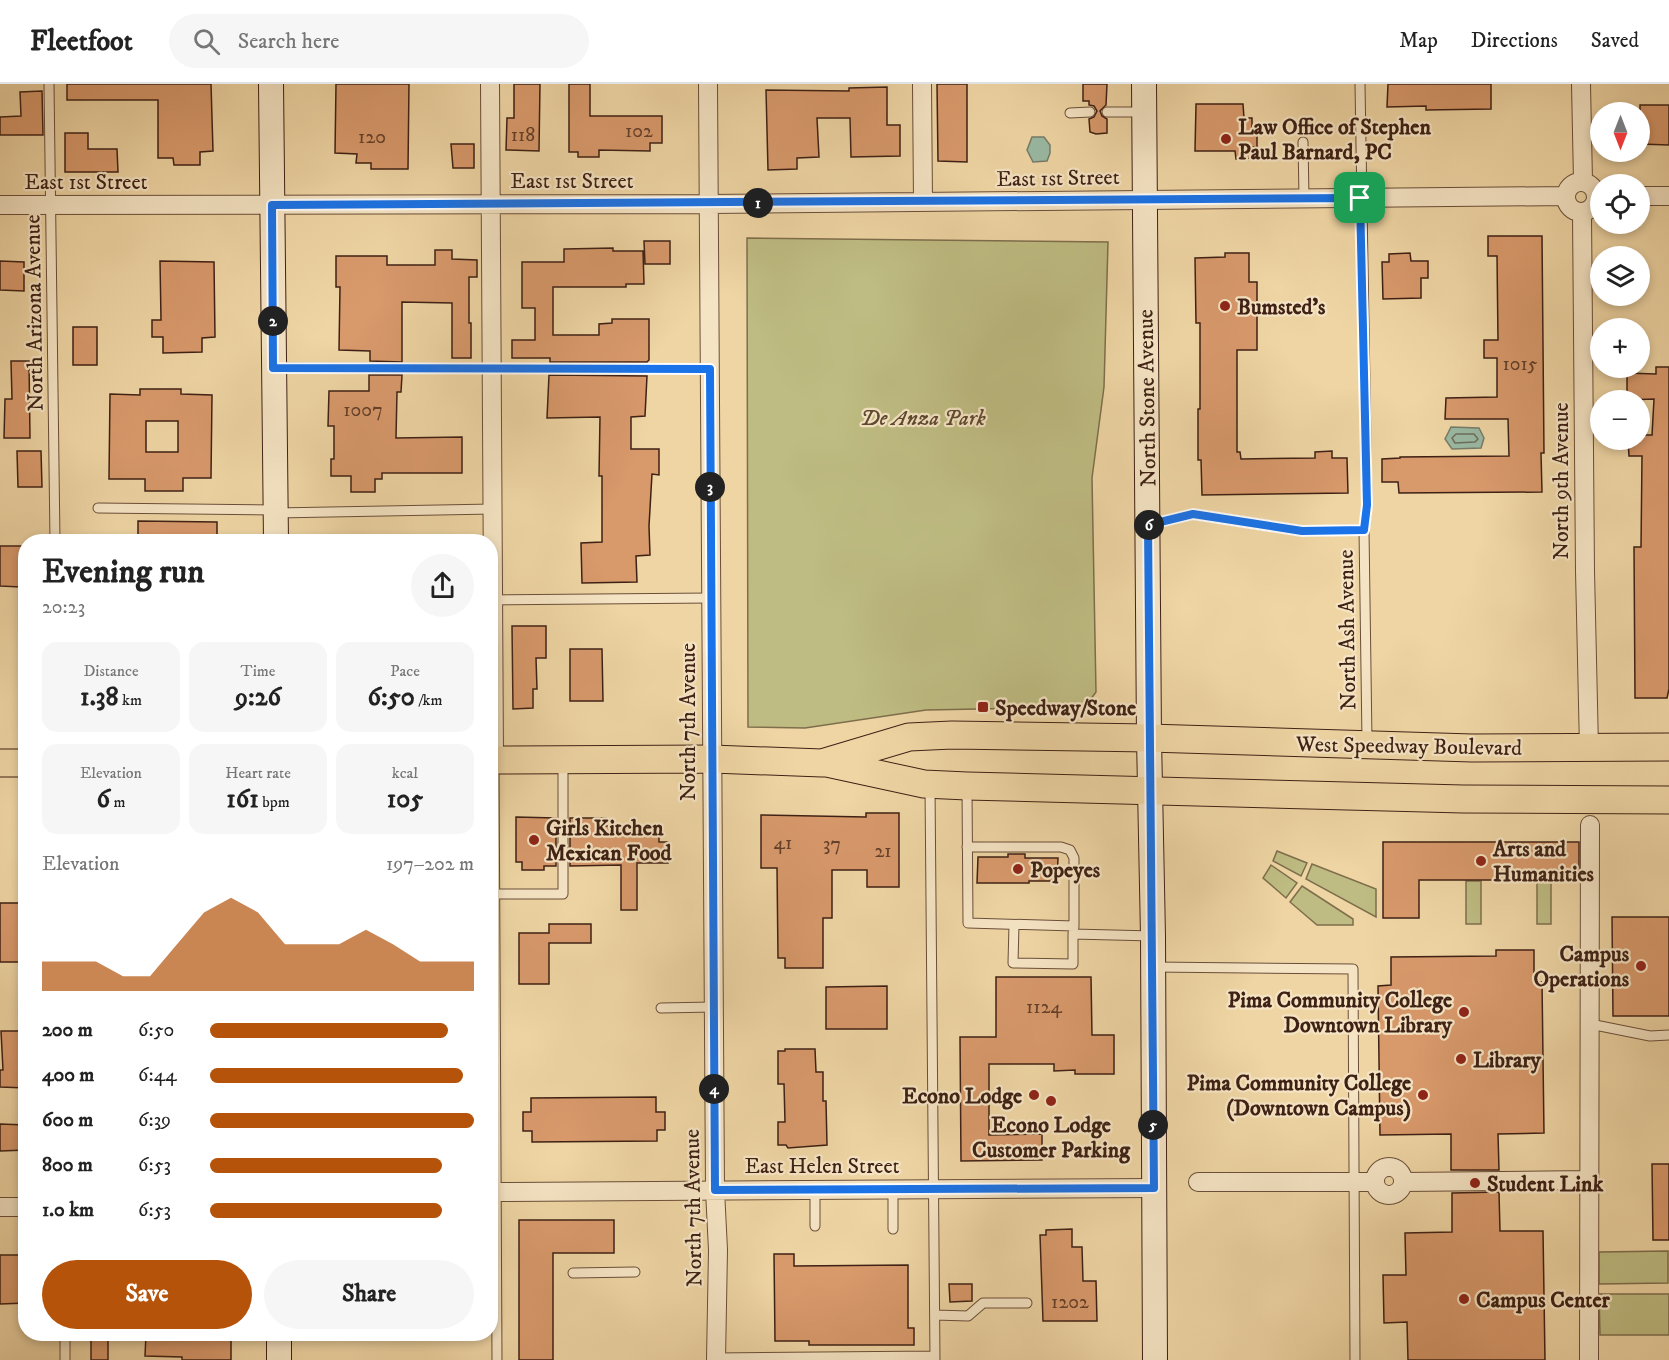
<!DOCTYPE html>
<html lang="en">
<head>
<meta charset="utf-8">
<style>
  body { margin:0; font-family:"IM FELL DW Pica",serif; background:#f6f6f6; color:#222; height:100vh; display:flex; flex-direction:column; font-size:22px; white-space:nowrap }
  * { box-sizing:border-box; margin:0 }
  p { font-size:20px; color:#767676 }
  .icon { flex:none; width:33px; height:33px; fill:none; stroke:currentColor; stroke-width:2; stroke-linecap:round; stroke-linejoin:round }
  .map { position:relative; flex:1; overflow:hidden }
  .drawer { position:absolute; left:18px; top:450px; width:480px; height:807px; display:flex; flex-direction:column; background:#fff; border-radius:24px; box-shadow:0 3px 9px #0003 }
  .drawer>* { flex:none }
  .needle { width:39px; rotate:180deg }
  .tools { position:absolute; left:1590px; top:18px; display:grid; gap:12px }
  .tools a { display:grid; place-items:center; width:60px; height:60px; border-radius:50%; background:#fff; box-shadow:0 3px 9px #0003; font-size:30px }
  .pin { position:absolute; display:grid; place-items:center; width:51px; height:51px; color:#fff; margin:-26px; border-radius:12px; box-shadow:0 3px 9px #0006 }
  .km { position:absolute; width:30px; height:30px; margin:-15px; border-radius:50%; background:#222; color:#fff; font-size:16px; line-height:30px; text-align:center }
  .round { display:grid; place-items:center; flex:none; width:63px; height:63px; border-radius:32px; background:#f6f6f6 }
  .overview { display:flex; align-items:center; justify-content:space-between; height:102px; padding:0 24px }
  h1 { font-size:33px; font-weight:800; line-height:45px }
  .figures { display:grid; grid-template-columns:repeat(3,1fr); gap:9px; height:102px; padding:6px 24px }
  .figures div { display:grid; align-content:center; border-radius:15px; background:#f6f6f6; text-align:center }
  .figures b { font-size:26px; font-weight:800 }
  .figures small { font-size:16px; font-weight:400 }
  .figures p { font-size:16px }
  .chart { height:168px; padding:12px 24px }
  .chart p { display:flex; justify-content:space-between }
  .chart svg { width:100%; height:108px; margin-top:6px; fill:#b45309; opacity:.7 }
  .primary-button { display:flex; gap:12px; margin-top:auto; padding:12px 24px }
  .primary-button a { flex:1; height:69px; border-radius:36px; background:#b45309; color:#fff; font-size:24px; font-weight:800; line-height:69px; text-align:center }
  .primary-button a+a { background:#f6f6f6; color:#222 }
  ul { padding:0 24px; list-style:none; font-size:20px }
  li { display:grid; grid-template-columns:96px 72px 1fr; align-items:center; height:45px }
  li i { height:15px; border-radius:8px; background:#b45309 }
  header { display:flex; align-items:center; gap:36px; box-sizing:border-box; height:84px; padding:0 30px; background:#fff; border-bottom:2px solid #e0e0e0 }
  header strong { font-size:28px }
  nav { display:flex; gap:33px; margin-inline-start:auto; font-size:21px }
  .search { width:420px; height:54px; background:#f6f6f6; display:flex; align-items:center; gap:15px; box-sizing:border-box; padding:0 21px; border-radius:33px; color:#767676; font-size:22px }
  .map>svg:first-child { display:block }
  .green { fill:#bebc82; stroke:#7e6e4c; stroke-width:1.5 }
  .water { fill:#9ab9a3; stroke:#757c6a; stroke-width:1.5 }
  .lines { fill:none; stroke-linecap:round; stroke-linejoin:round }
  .shore { stroke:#6c6d5c; stroke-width:1.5 }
  .building { fill:#d8996b; stroke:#3e2115; stroke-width:1.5; fill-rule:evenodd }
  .lane-casing { stroke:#6a4e39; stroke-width:11 }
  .street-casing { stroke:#6a4e39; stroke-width:20 }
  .secondary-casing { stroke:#3e2115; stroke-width:26 }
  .primary-casing { stroke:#3e2115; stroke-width:29 }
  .lane { stroke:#f5e4c4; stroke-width:9 }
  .street { stroke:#f5e4c4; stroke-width:18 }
  .secondary { stroke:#f5e4c4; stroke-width:24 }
  .primary { stroke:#efd5a4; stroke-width:27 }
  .route-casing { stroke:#fff; stroke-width:12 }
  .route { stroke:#1a73e8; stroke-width:8 }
  .poi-dot { fill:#8f2418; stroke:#f5e4c4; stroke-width:2 }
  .labels { text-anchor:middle; stroke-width:4.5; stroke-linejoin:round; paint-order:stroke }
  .number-label { font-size:20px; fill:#643f2a }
  .poi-label { font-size:22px; font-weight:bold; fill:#3e2115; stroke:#f5e4c4; text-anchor:start }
  .street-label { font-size:22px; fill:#3e2115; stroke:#f5e4c4 }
  .park-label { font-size:22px; font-style:italic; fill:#5e4830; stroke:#f5e4c4 }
</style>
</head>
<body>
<header>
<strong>Fleetfoot</strong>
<div class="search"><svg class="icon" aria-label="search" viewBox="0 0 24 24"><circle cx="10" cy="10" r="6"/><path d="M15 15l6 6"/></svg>Search here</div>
<nav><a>Map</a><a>Directions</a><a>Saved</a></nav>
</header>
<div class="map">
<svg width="1669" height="1276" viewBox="0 0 1669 1276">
  <rect width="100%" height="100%" fill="#efd5a4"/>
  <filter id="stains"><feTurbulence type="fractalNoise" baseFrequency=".00333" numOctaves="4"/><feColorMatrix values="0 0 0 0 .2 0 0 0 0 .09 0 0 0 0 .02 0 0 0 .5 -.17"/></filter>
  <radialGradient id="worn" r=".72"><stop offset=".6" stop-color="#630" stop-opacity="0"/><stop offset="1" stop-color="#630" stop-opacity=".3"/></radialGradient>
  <path class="green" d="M747,154l361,4 -4,145 -12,91 4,214 -11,15 -159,3 -121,18 -57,-1z
    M1277,767l30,12 -6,13 -28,-15z
    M1312,780l64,25v28l-70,-38z
    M1271,781l26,18 -11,15 -23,-20z
    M1466,797h15v43h-15z
    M1537,797h14v43h-14z
    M1302,802l51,33v6h-36l-27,-23z
    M1668,1167v32l-69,1v-32z
    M1599,1210h70v41h-69z"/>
  <path class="water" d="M1032,53h12l6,8v8l-3,8 -14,1 -6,-12z
    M1451,343l28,1 5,10 -3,10 -29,1 -7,-10z"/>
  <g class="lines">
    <path class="shore" d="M1456,350h18l4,5 -3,3 -20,1 -3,-5z"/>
  </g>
  <path class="building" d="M67,0h144l2,67 -13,1v13h-26l-1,-7h-15v-58h-91z
    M336,0h73l-1,85h-37v-6h-15l1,-9 -22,-1z
    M514,0h26l-1,67 -33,-1 1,-32h7z
    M569,0h21v32h72v27h-12v8l-51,-1v7h-21v-5h-9z
    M937,0h30v78l-29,-1z
    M1083,0h24l-1,21 -6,6 2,5 5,3v14l-11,1 -6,-2 -1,-13 5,-2 3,-6 -3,-5 -5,-1v-4h-6z
    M1388,0h103v25l-65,1v-4l-39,1z
    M887,3v38h13v31l-49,1 -1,-39h-33l2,39 -22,1v11l-29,1 -2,-80 83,1v-3z
    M42,7l1,44h-43v-18l21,-1 -1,-24z
    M1196,20h47l1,14h8v13h5v16h-5v11l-16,1 -1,-8h-40z
    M1640,21h29v40l-29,-1z
    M65,49h23v16h29l1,23h-53z
    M451,60h23v24h-21z
    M1488,152h54l2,217h-3l1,39 -143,1 -1,-11h-16v-23l18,-1v-1l109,-1 -1,-37h-63l1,-21 51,-1v-39h-13v-18h14l-1,-84h-9z
    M644,157h26v23h-25z
    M613,164v3h30l1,33h-18v3h-73v48h46v-11l13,-1v-4h37v41l-2,2h-97v-4h-38v-18h23v-32h-13v-46h42v-13z
    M435,166h17v9l25,1v17h-8v46h2v35h-19v-55l-50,-1v60l-32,-1v-10l-31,-1 1,-63h-4v-31h51v9h48z
    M1225,169h24v29h8v68h-20v102h3l1,7 74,-1v-6l17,-1v7h15l1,35 -146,2 -1,-35h-3v-51h2v-86h-4l-1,-65 30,-1z
    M1410,169l1,8h17v17h-7v20l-38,1 -1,-37h7v-8z
    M0,177l24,1v29l-24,-1z
    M160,177l54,1 1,75 -13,1v14l-39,1v-16h-11v-17h9z
    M73,243h24v38h-24z
    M11,277h18l1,77h-26l1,-39h7z
    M1656,283h13v322l-2,9h-32l-1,-151h7l1,-91h-13l-1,-16h12v-5h12l2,-36 -27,1v-27l29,1z
    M369,291h33l-1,17h-4l-1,46 66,-1v36h-80v6h-7v13h-24v-16h-20v-17h3v-33h-6l1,-35h40z
    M549,291l98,1 -2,40 -14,1v32h28v26l-7,-1 -3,52 1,29 -14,1 1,26 -55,1 -1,-40 21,-1v-66h-3l1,-59 -53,1z
    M140,305h41v5l31,1 -1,83h-28v13h-38v-12h-36l1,-85 30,1zM146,337h32v31h-32z
    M17,367h24l1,36h-24z
    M138,437l79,1v20h-79z
    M0,462h26v22h-5v19l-21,-1z
    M512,542h34v32h-10l1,31h-4v19l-20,1z
    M570,565h32l1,52h-33z
    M866,729h33v74h-32v-17h-35v48h-9v50h-38v-10h-7l-1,-90h-16v-53l105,2z
    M516,733l40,1v48h-12v4h-22v-8h-6z
    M570,734h36v8h35v2l18,1v13h9v21h-31v47h-16v-45l-51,1z
    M1383,758h196v38h-160v38h-36z
    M1008,770h17v4h33l-1,23h-28v2h-52l1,-26h30z
    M0,819h26v59h-26z
    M1612,833h57v99h-56z
    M549,840h42v19h-42v41h-30v-51h30z
    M1496,866h38v32h8l2,151 -46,1 1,36h-48v-36l-71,1 -2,-149 13,-1v-28l105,-1z
    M996,893h95l1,58h22v39h-39v-4l-21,1v-7h-65v71l53,-1v26l-81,1 -1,-124h36z
    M887,902v43h-61v-42z
    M1,947h25v57l-26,-1v-17h3z
    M785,965h30l1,23h7v29h3l1,44 -39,3 -2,-3h-8v-23h7l-1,-38h-6v-33h7z
    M656,1013v15h9v18h-8v11l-125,1v-11h-9v-19h8v-14z
    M0,1040l26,1v25l-26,1z
    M1652,1080h17v76h-16z
    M1499,1108l1,39h43l2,129h-137l-1,-38 -23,1 -1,-48h23l-1,-42 47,-1v-39z
    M519,1136h95v33h-61v107h-34z
    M1072,1145v18h10l1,34h13l1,40h-54l-3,-86h6v-5z
    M774,1170h20v12l114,-1v63h6v17h-105v-4h-34z
    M0,1171h26v48l-26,1z
    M949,1200h23v17l-22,1z
    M91,1250h17v26h-17z
    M146,1250h75v6h10v20h-49v-3l-37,-1z"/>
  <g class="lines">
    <defs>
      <path id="lane" d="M49,0l6,458
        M1360,0l7,421 -3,25 3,211
        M1107,28h37
        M1070,29l20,-1
        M1303,58l1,56
        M274,284l436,1
        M98,424l177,2
        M276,429l217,-4
        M1148,441l45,-11 109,17 62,-1
        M491,516l220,-2
        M494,678l3,598
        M930,702l5,574
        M967,705l1,134 106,3 -1,8 80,2
        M967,763h94l9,3 4,8v68
        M495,810h68v-131
        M1014,841l-1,38 60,1v-30
        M1153,883l200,2 2,391
        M661,924l52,-1
        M1590,940l60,12 19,-1
        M893,1104v41
        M815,1105v37
        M573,1189l62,-1
        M935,1231l33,1 15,-13h44
        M716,1274l219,-2
        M65,1276v-26"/>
      <path id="street" d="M490,0l4,676
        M708,0l7,1106 3,60 -2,110
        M922,0l1,118
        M1581,0l2,97
        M1566 113a15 15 0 1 1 30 0a15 15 0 1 1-30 0Z
        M1640,112h29
        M0,121l708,-1 858,-8
        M1582,129l3,358 4,177
        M1375 1097a14 14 0 1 1 28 0a14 14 0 1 1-28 0Z
        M1198,1098h177
        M1403,1098l187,-2
        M490,1108l664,-4
        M0,1123h26
        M1589,1276l1,-535"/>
      <path id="secondary" d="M271,0l5,458
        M1144,0l5,654 4,198 2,424
        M279,1250v26"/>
      <path id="primary" d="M490,676l222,-1 110,4 87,-26 43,-2 197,3 323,10 197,-1
        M0,679h26
        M827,679l97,21 43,2 496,13 206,1"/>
    </defs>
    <use href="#lane" class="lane-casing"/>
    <use href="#street" class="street-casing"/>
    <use href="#secondary" class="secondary-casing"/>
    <use href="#primary" class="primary-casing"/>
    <use href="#lane" class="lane"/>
    <use href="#street" class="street"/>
    <use href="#secondary" class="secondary"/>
    <use href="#primary" class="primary"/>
  </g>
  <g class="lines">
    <defs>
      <path id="route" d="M1360,114l7,307 -3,25 -62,1 -109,-17 -45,11 6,663 -439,2 -5,-821 -437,-1 -1,-163z"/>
    </defs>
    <use href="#route" class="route-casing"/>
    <use href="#route" class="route"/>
  </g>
  <g class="poi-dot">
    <circle cx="1226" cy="55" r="6"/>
    <circle cx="1225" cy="222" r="6"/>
    <rect x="977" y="617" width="12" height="12" rx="3"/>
    <circle cx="534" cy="756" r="6"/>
    <circle cx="1481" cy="777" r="6"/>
    <circle cx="1018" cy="785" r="6"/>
    <circle cx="1641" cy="882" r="6"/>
    <circle cx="1464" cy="928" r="6"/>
    <circle cx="1461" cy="975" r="6"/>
    <circle cx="1034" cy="1011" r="6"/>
    <circle cx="1423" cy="1011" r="6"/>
    <circle cx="1051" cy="1017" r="6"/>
    <circle cx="1475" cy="1099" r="6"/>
    <circle cx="1464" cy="1215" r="6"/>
  </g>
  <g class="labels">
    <g class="number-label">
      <text x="639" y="53">102</text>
      <text x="523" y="57">118</text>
      <text x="372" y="59">120</text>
      <text x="1520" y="286">1015</text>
      <text x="363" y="332">1007</text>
      <text x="783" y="765">41</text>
      <text x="832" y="766">37</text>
      <text x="883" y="773">21</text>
      <text x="1044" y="929">1124</text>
      <text x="1070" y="1224">1202</text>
    </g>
    <g class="poi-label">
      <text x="1238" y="50">Law Office of Stephen<tspan x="1238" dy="25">Paul Barnard, PC</tspan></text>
      <text x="1237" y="230">Bumsted's</text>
      <text x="995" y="631">Speedway/Stone</text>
      <text x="546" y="751">Girls Kitchen<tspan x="546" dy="25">Mexican Food</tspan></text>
      <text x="1493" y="772">Arts and<tspan x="1493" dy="25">Humanities</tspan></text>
      <text x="1030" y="793">Popeyes</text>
      <text x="1629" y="877" text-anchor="end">Campus<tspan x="1629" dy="25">Operations</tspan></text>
      <text x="1452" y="923" text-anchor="end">Pima Community College<tspan x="1452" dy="25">Downtown Library</tspan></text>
      <text x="1473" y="983">Library</text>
      <text x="1411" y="1006" text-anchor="end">Pima Community College<tspan x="1411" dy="25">(Downtown Campus)</tspan></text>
      <text x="1022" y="1019" text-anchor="end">Econo Lodge</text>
      <text x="1051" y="1048" text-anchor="middle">Econo Lodge<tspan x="1051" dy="25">Customer Parking</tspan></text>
      <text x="1487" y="1107">Student Link</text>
      <text x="1476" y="1223">Campus Center</text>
    </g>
    <g class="street-label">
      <text transform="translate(1058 93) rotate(-1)" y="8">East 1st Street</text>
      <text x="572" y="104">East 1st Street</text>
      <text x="86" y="105">East 1st Street</text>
      <text transform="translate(33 229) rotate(-91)" y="8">North Arizona Avenue</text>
      <text transform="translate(1146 314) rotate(-91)" y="8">North Stone Avenue</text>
      <text transform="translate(1560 397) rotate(-90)" y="8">North 9th Avenue</text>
      <text transform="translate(1346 546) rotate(-91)" y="8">North Ash Avenue</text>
      <text transform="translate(687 638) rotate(-90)" y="8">North 7th Avenue</text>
      <text transform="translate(1409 661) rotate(1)" y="8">West Speedway Boulevard</text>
      <text x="822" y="1089">East Helen Street</text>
      <text transform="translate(692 1124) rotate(-91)" y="8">North 7th Avenue</text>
    </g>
    <g class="park-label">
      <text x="923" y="341">De Anza Park</text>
    </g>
  </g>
  <rect width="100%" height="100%" filter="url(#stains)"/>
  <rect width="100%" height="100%" fill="url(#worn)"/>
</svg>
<div class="tools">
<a><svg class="needle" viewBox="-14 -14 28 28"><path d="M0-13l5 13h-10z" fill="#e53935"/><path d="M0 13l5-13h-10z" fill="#767676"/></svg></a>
<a><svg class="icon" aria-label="locate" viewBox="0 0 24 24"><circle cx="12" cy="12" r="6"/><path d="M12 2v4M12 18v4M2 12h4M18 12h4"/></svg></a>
<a><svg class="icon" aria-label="layers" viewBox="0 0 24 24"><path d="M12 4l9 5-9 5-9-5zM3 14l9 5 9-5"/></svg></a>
<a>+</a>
<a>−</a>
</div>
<div class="pin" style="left:1360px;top:114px;background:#1e9e55"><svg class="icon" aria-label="arrive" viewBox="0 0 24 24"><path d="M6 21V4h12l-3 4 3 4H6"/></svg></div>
<b class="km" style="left:758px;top:119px">1</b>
<b class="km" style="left:273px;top:237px">2</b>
<b class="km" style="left:710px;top:403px">3</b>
<b class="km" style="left:714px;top:1005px">4</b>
<b class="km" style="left:1153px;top:1041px">5</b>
<b class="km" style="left:1149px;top:441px">6</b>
<section class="drawer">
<div class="overview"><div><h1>Evening run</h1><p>20:23</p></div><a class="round"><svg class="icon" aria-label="share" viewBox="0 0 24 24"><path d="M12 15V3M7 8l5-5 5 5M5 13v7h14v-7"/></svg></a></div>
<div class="figures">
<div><p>Distance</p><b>1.38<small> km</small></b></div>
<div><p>Time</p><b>9:26</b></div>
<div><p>Pace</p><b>6:50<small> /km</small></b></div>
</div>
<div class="figures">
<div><p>Elevation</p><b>6<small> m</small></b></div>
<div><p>Heart rate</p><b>161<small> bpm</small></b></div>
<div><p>kcal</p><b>105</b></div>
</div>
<div class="chart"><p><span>Elevation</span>197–202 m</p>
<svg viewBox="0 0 160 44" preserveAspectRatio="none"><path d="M0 44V32L10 32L20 32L30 38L40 38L50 25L60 12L70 6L80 12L90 25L100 25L110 25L120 19L130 25L140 32L150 32L160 32V44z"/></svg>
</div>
<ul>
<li><b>200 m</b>6:50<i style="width:90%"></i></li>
<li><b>400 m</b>6:44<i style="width:96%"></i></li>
<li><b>600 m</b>6:39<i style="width:100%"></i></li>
<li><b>800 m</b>6:53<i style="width:88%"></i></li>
<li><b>1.0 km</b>6:53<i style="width:88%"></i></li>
</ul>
<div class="primary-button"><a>Save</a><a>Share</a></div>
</section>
</div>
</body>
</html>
